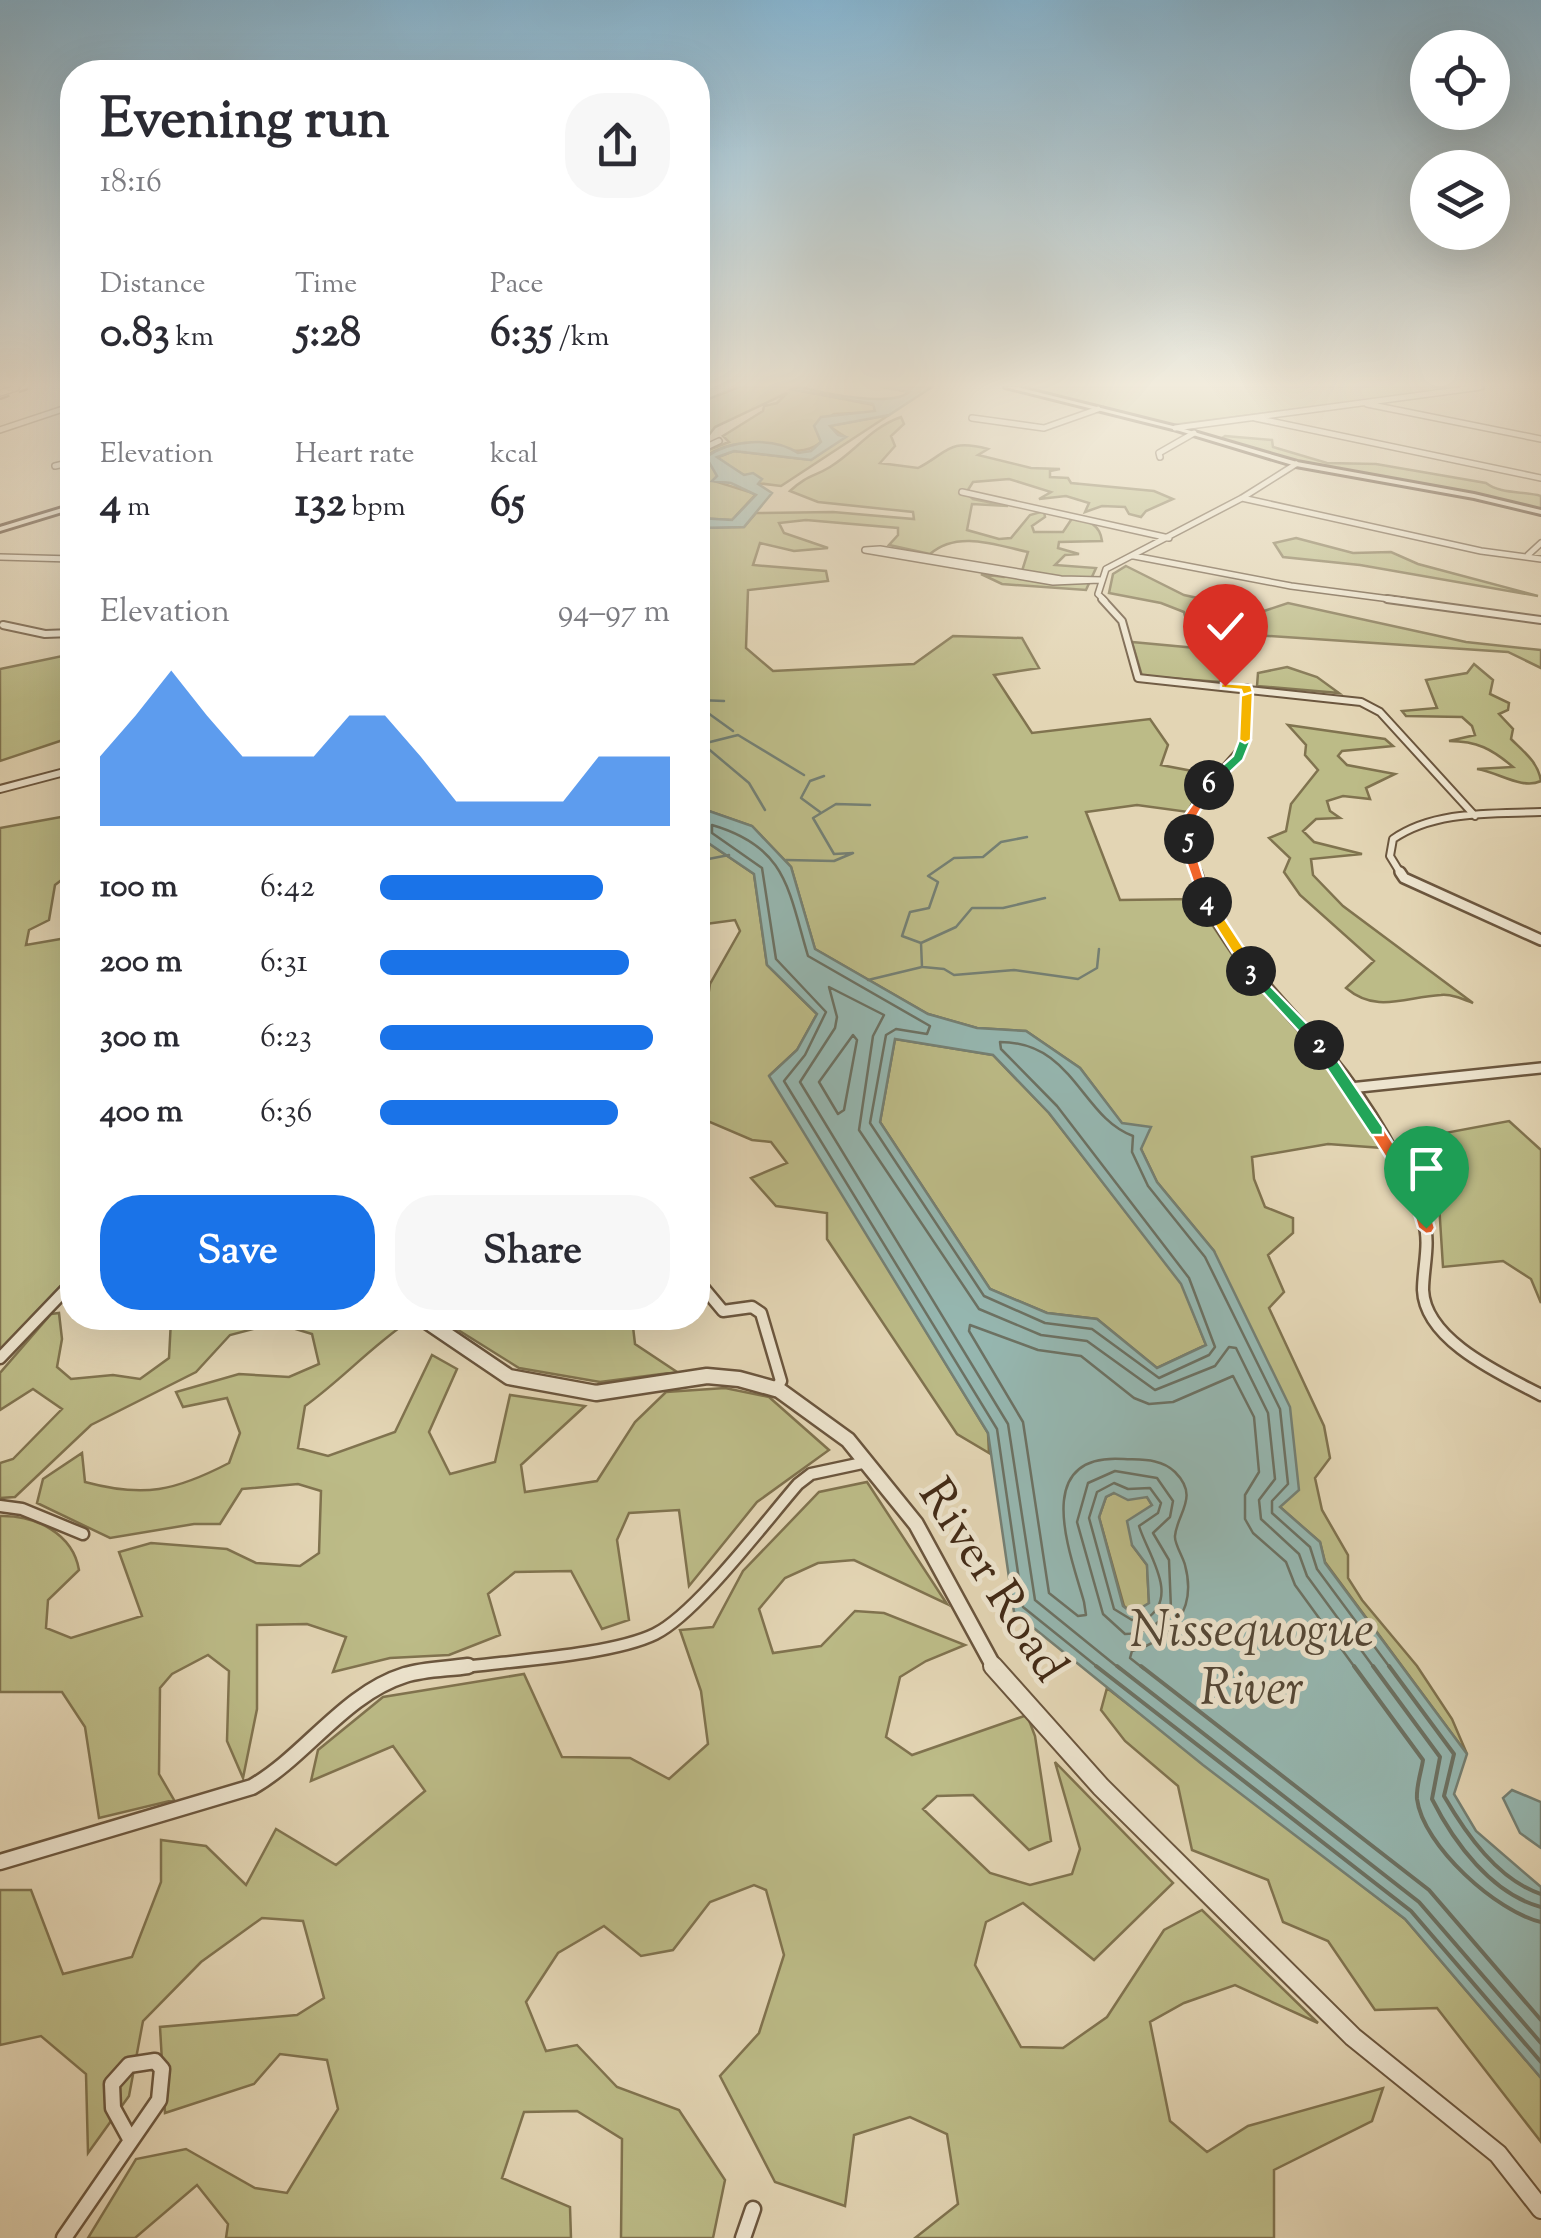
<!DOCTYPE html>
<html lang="en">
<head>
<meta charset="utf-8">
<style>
  body { margin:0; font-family:"Sorts Mill Goudy",serif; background:#f7f7f7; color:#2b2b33; height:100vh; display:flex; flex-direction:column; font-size:38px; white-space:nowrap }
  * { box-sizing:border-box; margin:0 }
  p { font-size:32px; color:#7c7c81 }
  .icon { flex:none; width:55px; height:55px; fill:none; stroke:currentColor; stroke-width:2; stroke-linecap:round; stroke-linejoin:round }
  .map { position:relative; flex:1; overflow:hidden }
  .drawer { position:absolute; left:60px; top:60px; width:650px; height:1270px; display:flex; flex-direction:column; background:#fff; border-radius:40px; box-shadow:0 10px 40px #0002 }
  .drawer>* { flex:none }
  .tools { position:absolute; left:1410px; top:30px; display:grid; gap:20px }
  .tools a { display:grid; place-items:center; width:100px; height:100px; border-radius:50%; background:#fff; box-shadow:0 10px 40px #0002; font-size:50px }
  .pin { position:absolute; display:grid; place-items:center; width:85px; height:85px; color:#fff; margin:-102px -42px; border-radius:50% 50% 50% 0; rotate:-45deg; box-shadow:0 0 10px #0007 }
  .pin .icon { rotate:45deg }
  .km { position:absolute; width:50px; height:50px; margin:-25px; border-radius:50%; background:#222; color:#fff; font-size:28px; line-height:50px; text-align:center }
  .round { display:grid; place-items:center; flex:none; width:105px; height:105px; border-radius:40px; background:#f7f7f7 }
  .summary { display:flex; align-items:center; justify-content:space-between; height:170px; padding:0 40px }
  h1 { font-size:55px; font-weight:700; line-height:75px }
  .stats { display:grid; grid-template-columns:repeat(3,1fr); gap:15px; height:170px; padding:10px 40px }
  .stats div { display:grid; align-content:center }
  .stats b { font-size:42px; font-weight:700 }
  .stats small { font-size:28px; font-weight:400 }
  .stats p { font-size:28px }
  .chart { height:280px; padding:20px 40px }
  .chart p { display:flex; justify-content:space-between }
  .chart svg { width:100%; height:180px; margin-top:10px; fill:#1a73e8; opacity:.7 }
  .action { display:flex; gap:20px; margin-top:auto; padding:20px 40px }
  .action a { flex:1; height:115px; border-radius:40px; background:#1a73e8; color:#fff; font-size:40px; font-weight:700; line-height:115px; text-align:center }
  .action a+a { background:#f7f7f7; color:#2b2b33 }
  ul { padding:0 40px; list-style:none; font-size:32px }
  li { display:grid; grid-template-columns:160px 120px 1fr; align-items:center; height:75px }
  li i { height:25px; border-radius:12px; background:#1a73e8 }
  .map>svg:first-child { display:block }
  .green { fill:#bcbb87; stroke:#80734f; stroke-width:2.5 }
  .water { fill:#96b8b2; stroke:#758074; stroke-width:2.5; fill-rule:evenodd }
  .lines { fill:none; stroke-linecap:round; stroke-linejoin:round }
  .shore-far1 { stroke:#6c7264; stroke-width:2.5 }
  .shore { stroke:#6c7264; stroke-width:4 }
  .stream { stroke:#758074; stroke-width:2.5 }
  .minor-far4-casing { stroke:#6b563e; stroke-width:8 }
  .minor-far3-casing { stroke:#6b563e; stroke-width:10 }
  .minor-far2-casing { stroke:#6b563e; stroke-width:14 }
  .minor-far1-casing { stroke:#6b563e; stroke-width:15 }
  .minor-casing { stroke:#6b563e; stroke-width:19 }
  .tertiary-far1-casing { stroke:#6b563e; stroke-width:19 }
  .tertiary-casing { stroke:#6b563e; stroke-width:22 }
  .secondary-casing { stroke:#432b17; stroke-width:6 }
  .minor-far4 { stroke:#ede4ce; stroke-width:5 }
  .minor-far3 { stroke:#ede4ce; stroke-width:6 }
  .minor-far2 { stroke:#ede4ce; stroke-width:9 }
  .minor-far1 { stroke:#ede4ce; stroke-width:10 }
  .minor { stroke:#ede4ce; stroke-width:14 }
  .tertiary-far1 { stroke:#ede4ce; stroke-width:14 }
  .tertiary { stroke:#ede4ce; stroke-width:18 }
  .secondary { fill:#ede4ce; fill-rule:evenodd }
  .rail { stroke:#432b17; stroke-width:2.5; stroke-dasharray:10 10; stroke-linecap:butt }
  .split-1 { fill:#f0652b; stroke:#fff; stroke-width:2.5 }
  .split-2 { fill:#22a559; stroke:#fff; stroke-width:2.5 }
  .split-3 { fill:#22a559; stroke:#fff; stroke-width:2.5 }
  .split-4 { fill:#f5b400; stroke:#fff; stroke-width:2.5 }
  .split-5 { fill:#f0652b; stroke:#fff; stroke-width:2.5 }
  .split-6 { fill:#f0652b; stroke:#fff; stroke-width:2.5 }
  .split-7 { fill:#22a559; stroke:#fff; stroke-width:2.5 }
  .split-8 { fill:#f5b400; stroke:#fff; stroke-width:2.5 }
  .split-9 { fill:#f5b400; stroke:#fff; stroke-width:2.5 }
  .labels { text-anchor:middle; stroke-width:10; stroke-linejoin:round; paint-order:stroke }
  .near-street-label { font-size:48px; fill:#432b17; stroke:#ede4ce }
  .near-water-label { font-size:50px; font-style:italic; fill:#544736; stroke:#ede4ce }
</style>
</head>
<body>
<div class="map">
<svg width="1541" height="2238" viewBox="0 0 1541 2238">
  <rect width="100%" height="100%" fill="#e3d5b4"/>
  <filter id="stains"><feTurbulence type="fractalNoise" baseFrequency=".002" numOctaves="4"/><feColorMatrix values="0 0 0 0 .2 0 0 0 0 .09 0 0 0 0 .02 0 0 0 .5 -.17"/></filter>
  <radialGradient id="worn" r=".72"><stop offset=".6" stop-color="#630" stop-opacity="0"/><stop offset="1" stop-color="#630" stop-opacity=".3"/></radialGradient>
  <path class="green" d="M739,387h54l-2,2 83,16 1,7 -41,2 -19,12 6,16c-31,26 -70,-17 -115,14l12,21 -4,4 42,13 -24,26 -34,-2v-64l31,-12 -6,-6 40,-25 1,-5 13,-3 10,-10 -72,34 -17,22v-46z
    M1012,387h458l-297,38z
    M889,415l-108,71 -24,-3 4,-4 -17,-4 -28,-17 18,-7 77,9 33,-24 -15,-10z
    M901,417l3,7 -13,12 4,10 -15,17 38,5c30,-15 29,-30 70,-19l-10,6 53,13 29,1 -10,2v6l18,1 3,5 83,8 19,8 -27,12 -5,6 -12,-3 -4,-7 -23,-1 -17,6 4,-9 -23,-7 -27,3 12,-7 -42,-13 -36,3 -7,11 7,6 35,7 -36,-2 -5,26 32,9 12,-1 19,-23 14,-4 1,6 -13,9 2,6h29l10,-15c15,4 27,7 29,24l-43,1 -1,6 21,6 -14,1 -10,10 41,3 -10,22 -84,-6 -21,-10 23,3 18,-6 6,-19c-32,-7 -71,-22 -98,2l-41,-9 9,-10v-7l-92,-8 -27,3 5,10 44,15 -34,3 -34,-8 -7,22 73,6 2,10 -80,9 -2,58 27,23 141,-7 39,-28 69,2 17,30 -45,7 38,58 118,-14 18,26 -7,20 47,9 -20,38 -51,-7 -51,7 34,88 75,-1 40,60 80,88 68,101 -55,-4 -76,13 2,22 11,28 28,11v15l-25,22 16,37 -15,16 55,118 6,32 -15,20 7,32 26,45v23l14,22 55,66 35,53 15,35 -142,-192 -5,-20 -40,-35 -66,-256 -57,-69 -16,-33 -61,-81 -54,-37 -49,-3 -49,-14 -113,-65 -24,-82 -39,-41 -49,-17 -5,-10v-271l46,-1 12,-14 77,-1 81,7 -1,-7 -95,-10 -28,-11c17,-16 24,-14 40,-24 26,-16 40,-39 71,-50z
    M1225,436l47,4 1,7 54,16 49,1 110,19c14,11 37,8 55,13v14l-240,-47 -82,-23z
    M1296,538l57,15 38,-1 27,12 120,32 -178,-31 -77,-8 -9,-14z
    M1126,566l58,29 77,17 27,-9 178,39 75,8v18l-33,-16 -298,-20 -24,-12 -2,-8 -23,-9 -52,-10 4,-19z
    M1132,642l107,10 -14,9 -5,21 -78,-6z
    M72,654v83l-72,24v-92z
    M1474,664l19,16 -3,14 19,9 -1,7 -9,4 14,15 -2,10c13,13 27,23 30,42 -19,9 -43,-9 -64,-12l36,-2c-21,-18 -36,-26 -64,-26l26,-6 -3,-9 -10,-9 -56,-1 -4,-5 35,-3 -11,-28 41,-7z
    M1287,667l30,10 22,16 -82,-7 1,-13z
    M1288,725l97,14 8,7 -51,5 -4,5 9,9 48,9 -29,14 4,11 -27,-3 -16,5 3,10 10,7 -24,1 -13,12 11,11 48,12 -51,5 2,16 30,31 130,97c-10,-4 -21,-9 -32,-8 -36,2 -64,19 -95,-7l28,-27 -74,-66 -16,-23 6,-14 -21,-20 17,-7 5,-27 27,-34 -13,-15 1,-10z
    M72,815v57l-17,13 -6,35 -20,10 -3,15 46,-8v337l-72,76v-522z
    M698,836l56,38 13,91 50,49 -20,36 -27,25 218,358 1,20 -32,-19 -130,-195v-26l-51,-7 -25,-28 36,-15 -16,-21 -19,-2 -54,-23v-55l12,-78 30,-53 -5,-11 -37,5z
    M895,1039l98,16 56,58 133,171 24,61 -49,23 -60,-49 -50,-6 -57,-24 -110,-167z
    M1509,1121l32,29v153l-10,-24 -28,-18 -60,6 -5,-79 -36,-47z
    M59,1313l3,26 -5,28 14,12 42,-4 27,4 29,-21 2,-38 -55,2 -19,-4h301l8,5c-36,25 -65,57 -101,83l-7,42 30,8 67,-24 37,-77 25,14 -28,63 21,42 45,-12 15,-67 75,11 -64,59 4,27 72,-11 38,-59 31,-30 59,-4 44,9 60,53 -72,52 -68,84 -10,-76 -50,3 -12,27 12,80 -27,9 -31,-58 -56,1 -27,22 12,41 -51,20 -59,3 -57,14 13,-35 -39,-13 -50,1v84l-14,69 -16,-37 2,-70 -21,-16 -36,19 -12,14 -1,86 15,26 -75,18 -14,-91 -23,-35h-62v-176c36,-1 73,18 79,54l-31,30 -2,28 25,10 71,-22 -23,-64 32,-9 76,6 29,14 44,3 19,-13 2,-62 -23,-7 -56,5 -22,35h-26l-84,14 -73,-35 6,-24 39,-26 3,29c59,16 90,9 144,-19l11,-30 -13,-35 -44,9 -7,-15 63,-18 50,3 30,-13 -7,-30 -36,-11 -46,12 -34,37 -105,53 -76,72 -15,1v-35l13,-4 49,-50 -29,-20 -33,21v-37l51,-59z
    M439,1318h193l3,26 42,28 -77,10 -81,-14z
    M867,1482l80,122 -93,-44 -36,3 -33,15 -26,31 14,44 48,-7 34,-35 29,2 81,32 -39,16 -26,16 -14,60 26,18 115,-40 8,21 16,105 -22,9 -56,-55 -36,1 -14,13 67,64 40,12 42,-11 8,-25 -25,-87 118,121 -79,77 -71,-57 -37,19 -11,43 46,82 42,1 44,-31 57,-87 38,-20 116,113 -83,-38 -51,18 -34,19 20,99 37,31 41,-26 135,-38 -11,33 -98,49v68h-359l43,-34 -11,-70 -37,-17 -56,18 -9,71 -70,-24 -55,-106 39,-43 25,-78 -18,-65 -12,-5 -44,17 -37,48 -32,6 -37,-30 -46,27 -32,49 20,49 31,-6 40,42 62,23 46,70 -12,58h-92l1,-99 -45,-28 -53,1 -22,66 68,29 1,31h-345l2,-14 -31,-39 -62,53h-47l48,-79 50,-10 69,39 32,5 51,-84 -11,-49 -47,-6 -26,30 -89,29 -5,-86 137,-12 27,-17 -21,-77 -41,-3 -61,44 -58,59 -14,75 -41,57 -2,-79 -45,-38 -41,9v-155h31l32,84 69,-17 29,-75v-42l45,6 40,39 30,-56 60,36 89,-74 -32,-45 -82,35 7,-31 65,-53 141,-23 38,83 68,1 39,21 39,-35 -7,-53 -21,-61 33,-3 30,-56 76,-79z
    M1114,1493l33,4 5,8 -20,40 15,20 2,39 -17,9 -8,-7 -25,-89 7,-20z
    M1107,1688l298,231 136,159v64l-104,-134 -62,2 -47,-69 -45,-19 -15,-42 -76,-30 -14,-64 -53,-45 -24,-31z"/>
  <path class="water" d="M802,387c22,7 90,20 107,5l-29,-5h52l-43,28 -59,11 8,9 8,2 -35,23 -77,-9 -17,6 27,18 9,-2 9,6 -4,5 14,9 -28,34 -46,1v-10l34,2 24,-25 -25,-12 -19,-2 5,-5 -11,-19c24,-17 67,-21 92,-4l13,-2 10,-9 -7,-16 7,-9 54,-6 -2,-7 -84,-15z
    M698,800l5,9 49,17 39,41 24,82 113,65 49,14 49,3 54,37 42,55 29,4 -10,22 16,33 57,69 76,156 9,83 -19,17 40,35 5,21 142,191 -13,40 22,37 65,56v191l-136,-159 -202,-154 -189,-153 -26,-179 -219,-357 28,-26 20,-36 -50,-49 -13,-91 -56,-38zM895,1039l98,16 56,58 132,171 25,61 -49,23 -60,-49 -50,-6 -57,-24 -110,-167zM1114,1493l14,7 19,-3 5,8 -25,16 5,24 15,20 2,38 -17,10 -9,-7 -24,-89 7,-20z
    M1512,1790l29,12v46l-21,-15 -17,-35z"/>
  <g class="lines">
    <path class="shore-far1" d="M853,1035l4,5 -13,70 -6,4 -19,-32z
      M1115,1471l42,7 16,23 -3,16 -17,16 16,27 2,49c-14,16 -25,25 -46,25l-22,-20 -26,-92 11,-39z
      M1114,1483l14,6 22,-1 11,15 -3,10 -19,13c8,27 42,71 7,93l-14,1 -18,-11 -25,-91 8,-26z
      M1100,1669l-77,-62 -26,-178 -213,-348 21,-26 21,-43 -50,-53 -14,-91 -50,-35v-8c75,22 76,64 96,131l122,70 -3,8 -31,-5 -10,6 -16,88 114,173 61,27 47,6 67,49 50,-23 6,-8 -26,-69 -132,-172 -56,-57 -1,-7c74,0 81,75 133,94l-1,16 16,34 57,71 75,152 8,75 -16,17v12l38,34 7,22 74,100
      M1120,1669l-85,-69 -27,-176 -208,-342 35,-54 2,-11 -8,-30 55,28 -11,21 -14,94 120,179 62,26 46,6 68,49 60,-24 14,-19 7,1 32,65 7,66 -16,21 2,19 38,35 8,22 68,93
      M1144,1669l-14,-11 2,-7c41,-12 65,-42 53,-86 -2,-8 -11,-22 -10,-29 2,-23 25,-39 0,-64 -14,-14 -34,-12 -51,-13 -95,-7 -53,96 -40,143l2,13 -8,1 -29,-23 -26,-171 -54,-91 1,-6 68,25 43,6 53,42 15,6 24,-2 60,-26 21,41 5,55 -14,23v24l8,14 33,29 9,23 61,84"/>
    <path class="shore" d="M1096,1666l315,245 130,151
      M1117,1666l302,236 122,141
      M1141,1666l288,224 112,130
      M1354,1666l69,94c-2,13 -7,26 -6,39 6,47 80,113 124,123
      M1373,1666l67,91 -8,42c22,44 60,95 109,108
      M1389,1666l65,88 -10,42c22,38 54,84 97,98"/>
    <path class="stream" d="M698,686v14l26,1
      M698,714l10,-1 25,18
      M698,745l40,-10 66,40
      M705,746l44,37 16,27
      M820,812l-19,-14 9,-17 14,-5
      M786,860l48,1 19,-8 -19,1 -21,-36 23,-14 34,1
      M698,861l31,-6
      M921,943l35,-16 16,-19h31l42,-10
      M923,967l21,2 10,6 60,-5 64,9 19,-11 2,-19
      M868,980l54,-13 -1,-24 -19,-7 8,-24 19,-4 9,-26 -10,-6 26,-18 29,-1 18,-15 26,-5"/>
    <defs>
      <path id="minor-far4" d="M0,393l16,-5
        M1367,404l174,35
        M972,418l72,10 54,-19
        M1255,418l286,60
        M1175,428l306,-41
        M0,430l72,-24
        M698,451l21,-10
        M1160,457l-1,-4 35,-20
        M55,466l17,-4
        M962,492l207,46
        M1242,498l239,53 60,8
        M1528,555l13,-12
        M1134,556l157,30 114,15
        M0,557l72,2
        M1099,580l-46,2 -188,-32 15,-1 181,30 41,1
        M1105,601l-7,-7 8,-25 136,-71 54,-34"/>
      <path id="minor-far3" d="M1102,599l20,22 16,57 223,24 19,10 95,104
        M1387,599l154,21
        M3,625l42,9 27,-1
        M0,789l72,-19
        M1197,874l-8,-24 1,-34 10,-20 44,-50 3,-58
        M1401,874l-11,-18 3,-17c42,-29 99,-25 148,-27"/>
      <path id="minor-far2" d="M1196,872c24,75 83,127 133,185 39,47 76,109 95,166
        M1400,872l4,6 137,62
        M1350,1088l191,-20"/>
      <path id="minor-far1" d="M1423,1220c8,22 0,47 0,70 2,51 80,85 118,105
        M698,1281l25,30 29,-4 9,6 20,68 -6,8
        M0,1358l72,-75
        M0,1506l22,3 61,25
        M450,1669c53,-8 160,-13 205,-35 41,-20 110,-112 143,-150l13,-10 56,-12"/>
      <path id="minor" d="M0,1862l252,-75c54,-31 92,-93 153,-112 19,-6 43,-6 63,-9
        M64,2238l95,-138 3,-31 -7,-8 -26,4 -17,19 1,24 17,31
        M743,2238l10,-29"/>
      <path id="tertiary-far1" d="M422,1318l87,59 87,16 111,-17 32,3 40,11 69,50 68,84 79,145"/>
      <path id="tertiary" d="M993,1666l108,121 252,250 145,117 43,55"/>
      <path id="secondary" d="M1005,387h12l160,40 120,35 177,32 67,16v4l-67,-16 -178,-32 -123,-37z
        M72,505v4l-72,22v-4z"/>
    </defs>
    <use href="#minor-far4" class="minor-far4-casing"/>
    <use href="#minor-far3" class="minor-far3-casing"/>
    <use href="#minor-far2" class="minor-far2-casing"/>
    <use href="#minor-far1" class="minor-far1-casing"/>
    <use href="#minor" class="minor-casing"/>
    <use href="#tertiary-far1" class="tertiary-far1-casing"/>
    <use href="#tertiary" class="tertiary-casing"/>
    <use href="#secondary" class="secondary-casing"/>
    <use href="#minor-far4" class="minor-far4"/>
    <use href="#minor-far3" class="minor-far3"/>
    <use href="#minor-far2" class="minor-far2"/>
    <use href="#minor-far1" class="minor-far1"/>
    <use href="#minor" class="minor"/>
    <use href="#tertiary-far1" class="tertiary-far1"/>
    <use href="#tertiary" class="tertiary"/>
    <use href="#secondary" class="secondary"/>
    <path class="rail" d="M0,399l33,-12"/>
  </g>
  <linearGradient id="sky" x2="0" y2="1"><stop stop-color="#87b6d2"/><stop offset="0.55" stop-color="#f2ecdd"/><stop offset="1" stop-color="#f2ecdd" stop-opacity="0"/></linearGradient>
  <rect width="1541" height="700" fill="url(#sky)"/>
  <path class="split-1" d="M1377,1126l6,1 42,66 10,35 -3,5 -6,1 -8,-6 -10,-35 -39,-62z"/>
  <path class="split-2" d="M1319,1040l6,2 58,85v8h-12l-60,-90z"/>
  <path class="split-3" d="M1251,966l74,76v6h-11l-68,-74v-6z"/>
  <path class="split-4" d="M1207,897l7,5 45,69 -2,3 -13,-3 -44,-69z"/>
  <path class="split-5" d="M1189,835l7,4 -1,11 17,55 -12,-3 -18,-52 1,-11z"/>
  <path class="split-6" d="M1209,781l6,4 -18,31 -1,23 -11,2 -1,-25z"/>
  <path class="split-7" d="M1245,736l6,4 -8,20 -30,28h-9v-6l29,-26 6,-16z"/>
  <path class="split-8" d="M1247,689l6,3 -2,48 -6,3 -6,-3 2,-48z"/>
  <path class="split-9" d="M1221,683l30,2 2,7 -10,3 -2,-5 -20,-2z"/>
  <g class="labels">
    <g class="near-street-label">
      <text transform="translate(995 1579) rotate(57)" y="17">River Road</text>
    </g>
    <g class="near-water-label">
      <text x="1252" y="1645">Nissequogue<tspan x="1252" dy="58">River</tspan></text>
    </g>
  </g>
  <rect width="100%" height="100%" filter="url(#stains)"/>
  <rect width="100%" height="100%" fill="url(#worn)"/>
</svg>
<div class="tools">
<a><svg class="icon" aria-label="locate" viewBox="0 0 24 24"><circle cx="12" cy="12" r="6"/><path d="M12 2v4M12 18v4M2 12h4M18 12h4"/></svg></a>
<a><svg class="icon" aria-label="layers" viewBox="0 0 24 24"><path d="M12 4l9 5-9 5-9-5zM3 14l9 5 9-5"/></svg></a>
</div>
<div class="pin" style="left:1426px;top:1228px;background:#1e9e55"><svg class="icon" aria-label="arrive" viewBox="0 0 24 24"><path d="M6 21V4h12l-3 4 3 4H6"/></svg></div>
<div class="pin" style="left:1225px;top:686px;background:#d93025"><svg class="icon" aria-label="check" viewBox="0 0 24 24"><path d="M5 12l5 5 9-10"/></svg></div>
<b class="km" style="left:1319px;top:1045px">2</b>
<b class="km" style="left:1251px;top:971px">3</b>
<b class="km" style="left:1207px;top:902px">4</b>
<b class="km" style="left:1189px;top:839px">5</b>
<b class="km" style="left:1209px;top:785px">6</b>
<section class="drawer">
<div class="summary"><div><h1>Evening run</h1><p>18:16</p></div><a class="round"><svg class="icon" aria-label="share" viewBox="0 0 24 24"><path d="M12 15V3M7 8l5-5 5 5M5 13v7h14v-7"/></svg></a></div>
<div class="stats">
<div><p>Distance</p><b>0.83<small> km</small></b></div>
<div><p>Time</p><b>5:28</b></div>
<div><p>Pace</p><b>6:35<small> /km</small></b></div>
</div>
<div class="stats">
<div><p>Elevation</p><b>4<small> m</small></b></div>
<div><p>Heart rate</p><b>132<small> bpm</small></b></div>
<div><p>kcal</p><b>65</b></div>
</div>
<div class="chart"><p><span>Elevation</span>94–97 m</p>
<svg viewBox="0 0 160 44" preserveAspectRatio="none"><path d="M0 44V27L10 17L20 6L30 17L40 27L50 27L60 27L70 17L80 17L90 27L100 38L110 38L120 38L130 38L140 27L150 27L160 27V44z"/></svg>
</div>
<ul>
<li><b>100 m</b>6:42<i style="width:77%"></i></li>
<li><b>200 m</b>6:31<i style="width:86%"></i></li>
<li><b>300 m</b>6:23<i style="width:94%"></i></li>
<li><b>400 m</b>6:36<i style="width:82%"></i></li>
</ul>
<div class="action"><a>Save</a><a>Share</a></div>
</section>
</div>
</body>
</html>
